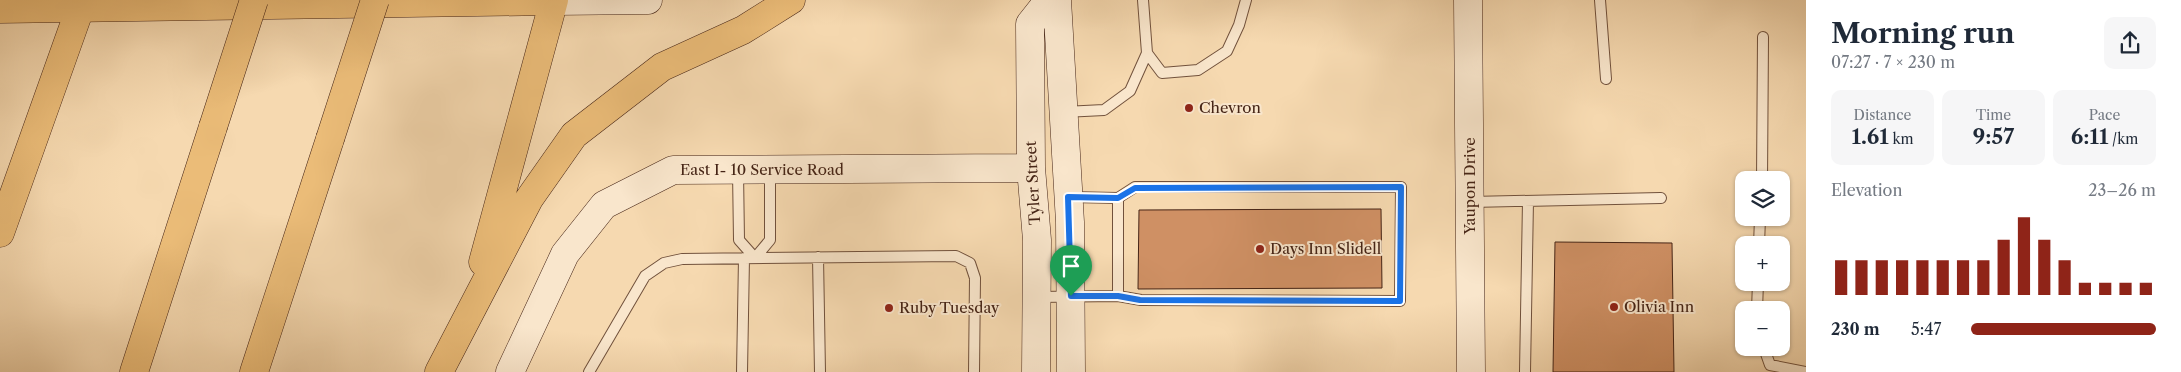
<!DOCTYPE html>
<html lang="en">
<head>
<meta charset="utf-8">
<style>
  body { margin:0; font-family:"Libre Caslon Text",serif; background:#f6f6f7; color:#1f2937; height:100vh; display:flex; flex-direction:column; font-size:19px; white-space:nowrap }
  * { box-sizing:border-box; margin:0 }
  p { font-size:16px; color:#747a83 }
  .icon { flex:none; width:28px; height:28px; fill:none; stroke:currentColor; stroke-width:2; stroke-linecap:round; stroke-linejoin:round }
  .map { position:relative; flex:1; overflow:hidden }
  .details { display:flex; flex-direction:column; background:#fff; width:375px }
  .details>* { flex:none }
  .buttons { position:absolute; left:1735px; top:171px; display:grid; gap:10px }
  .buttons a { display:grid; place-items:center; width:55px; height:55px; border-radius:10px; background:#fff; box-shadow:0 1px 4px #0004; font-size:25px }
  .pin { position:absolute; display:grid; place-items:center; width:42px; height:42px; color:#fff; margin:-51px -21px; border-radius:50% 50% 50% 0; rotate:-45deg; box-shadow:0 0 5px #0007 }
  .pin .icon { rotate:45deg }
  .round { display:grid; place-items:center; flex:none; width:52px; height:52px; border-radius:10px; background:#f6f6f7 }
  .summary { display:flex; align-items:center; justify-content:space-between; height:85px; padding:0 25px }
  h1 { font-size:28px; font-weight:700; line-height:38px }
  .stats { display:grid; grid-template-columns:repeat(3,1fr); gap:8px; height:85px; padding:5px 25px }
  .stats div { display:grid; align-content:center; border-radius:10px; background:#f6f6f7; text-align:center }
  .stats b { font-size:21px; font-weight:700 }
  .stats small { font-size:14px; font-weight:400 }
  .stats p { font-size:14px }
  .chart { height:140px; padding:10px 25px }
  .chart p { display:flex; justify-content:space-between }
  .chart svg { width:100%; height:90px; margin-top:5px; stroke:#8f2418; stroke-width:6 }
  ul { padding:0 25px; list-style:none; font-size:16px }
  li { display:grid; grid-template-columns:80px 60px 1fr; align-items:center; height:38px }
  li i { height:12px; border-radius:6px; background:#8f2418 }
  main { display:flex; flex:1; min-height:0 }
  .map>svg:first-child { display:block }
  .building { fill:#cf9064; stroke:#452416 }
  .lines { fill:none; stroke-linecap:round; stroke-linejoin:round }
  .lane-casing { stroke:#71513c; stroke-width:12 }
  .secondary-casing { stroke:#452416; stroke-width:29 }
  .primary-casing { stroke:#452416; stroke-width:29 }
  .highway-casing { stroke:#452416; stroke-width:29 }
  .lane { stroke:#f9e6cc; stroke-width:10 }
  .secondary { stroke:#f9e6cc; stroke-width:28 }
  .primary { stroke:#ebbc78; stroke-width:28 }
  .highway { stroke:#ebbc78; stroke-width:28 }
  .highway-bridge-casing { stroke:#452416; stroke-width:29; stroke-linecap:butt }
  .highway-bridge { stroke:#ebbc78; stroke-width:28 }
  .route-casing { stroke:#fff; stroke-width:10 }
  .route { stroke:#1a73e8; stroke-width:6 }
  .poi-dot { fill:#8f2418; stroke:#f9e6cc; stroke-width:2 }
  .labels { text-anchor:middle; stroke-width:4; stroke-linejoin:round; paint-order:stroke }
  .poi-label { font-size:15px; fill:#452416; stroke:#f9e6cc; text-anchor:start }
  .street-label { font-size:15px; fill:#452416; stroke:#f9e6cc }
</style>
</head>
<body>
<main>
<div class="map">
<svg width="1806" height="372" viewBox="0 0 1806 372">
  <rect width="100%" height="100%" fill="#f6d9b0"/>
  <filter id="stains"><feTurbulence type="fractalNoise" baseFrequency=".004" numOctaves="4"/><feColorMatrix values="0 0 0 0 .2 0 0 0 0 .09 0 0 0 0 .02 0 0 0 .5 -.17"/></filter>
  <radialGradient id="worn" r=".72"><stop offset=".6" stop-color="#630" stop-opacity="0"/><stop offset="1" stop-color="#630" stop-opacity=".3"/></radialGradient>
  <path class="building" d="M1381,209l1,79 -244,1 1,-79z
    M1555,242l117,1 2,129h-121z"/>
  <g class="lines">
    <defs>
      <path id="lane" d="M1143,0l4,53 15,20 36,-3 29,-19 12,-26 7,-25
        M1600,0l6,79
        M1064,112l40,-2 26,-19 17,-38
        M738,171l1,69 16,18 15,-18v-69
        M1762,180l1,-143
        M1069,197l49,1
        M1471,202l190,-4
        M1759,245l1,-27
        M818,257l2,115
        M1037,297l81,-1 23,4 259,1 1,-114h-266l-17,11v98
        M1757,310l1,-28
        M1764,348l6,17 36,7
        M589,372l56,-96 19,-13 18,-4 274,-3 14,7 5,15 -1,94
        M742,372l2,-114
        M1525,372l3,-171"/>
      <path id="secondary" d="M1057,0l13,222 1,150
        M1468,0l3,372
        M553,1l95,-1
        M510,372l55,-118 39,-49 69,-35 358,-2
        M1036,372l1,-132 -6,-72 -1,-144 19,-24"/>
      <path id="primary" d="M0,9l553,-8"/>
      <path id="highway" d="M0,233l83,-233
        M483,262l71,-262
        M134,372l79,-245
        M254,372l76,-233
        M439,372l90,-173 45,-64 88,-68 81,-37 48,-30"/>
    </defs>
    <use href="#lane" class="lane-casing"/>
    <use href="#secondary" class="secondary-casing"/>
    <use href="#primary" class="primary-casing"/>
    <use href="#highway" class="highway-casing"/>
    <use href="#lane" class="lane"/>
    <use href="#secondary" class="secondary"/>
    <use href="#primary" class="primary"/>
    <use href="#highway" class="highway"/>
    <defs>
      <path id="highway-bridge" d="M213,127l41,-127
        M330,139l45,-139"/>
    </defs>
    <use href="#highway-bridge" class="highway-bridge-casing"/>
    <use href="#highway-bridge" class="highway-bridge"/>
  </g>
  <g class="lines">
    <defs>
      <path id="route" d="M1401,187l-1,114 -260,-1 -22,-4h-47l-3,-99 50,1 17,-10z"/>
    </defs>
    <use href="#route" class="route-casing"/>
    <use href="#route" class="route"/>
  </g>
  <g class="poi-dot">
    <circle cx="1189" cy="108" r="5"/>
    <circle cx="1260" cy="249" r="5"/>
    <circle cx="1614" cy="307" r="5"/>
    <circle cx="889" cy="308" r="5"/>
  </g>
  <g class="labels">
    <g class="poi-label">
      <text x="1199" y="113">Chevron</text>
      <text x="1270" y="254">Days Inn Slidell</text>
      <text x="1624" y="312">Olivia Inn</text>
      <text x="899" y="313">Ruby Tuesday</text>
    </g>
    <g class="street-label">
      <text x="762" y="175">East I- 10 Service Road</text>
      <text transform="translate(1033 183) rotate(-93)" y="5">Tyler Street</text>
      <text transform="translate(1470 186) rotate(-90)" y="5">Yaupon Drive</text>
    </g>
  </g>
  <rect width="100%" height="100%" filter="url(#stains)"/>
  <rect width="100%" height="100%" fill="url(#worn)"/>
</svg>
<div class="buttons">
<a><svg class="icon" aria-label="layers" viewBox="0 0 24 24"><path d="M12 4l9 5-9 5-9-5zM3 14l9 5 9-5"/></svg></a>
<a>+</a>
<a>−</a>
</div>
<div class="pin" style="left:1071px;top:296px;background:#1e9e55"><svg class="icon" aria-label="arrive" viewBox="0 0 24 24"><path d="M6 21V4h12l-3 4 3 4H6"/></svg></div>
</div>
<section class="details">
<div class="summary"><div><h1>Morning run</h1><p>07:27 · 7 × 230 m</p></div><a class="round"><svg class="icon" aria-label="share" viewBox="0 0 24 24"><path d="M12 15V3M7 8l5-5 5 5M5 13v7h14v-7"/></svg></a></div>
<div class="stats">
<div><p>Distance</p><b>1.61<small> km</small></b></div>
<div><p>Time</p><b>9:57</b></div>
<div><p>Pace</p><b>6:11<small> /km</small></b></div>
</div>
<div class="chart"><p><span>Elevation</span>23–26 m</p>
<svg viewBox="0 0 160 44" preserveAspectRatio="none"><path d="M5 44V27M15 44V27M25 44V27M35 44V27M45 44V27M55 44V27M65 44V27M75 44V27M85 44V17M95 44V6M105 44V17M115 44V27M125 44V38M135 44V38M145 44V38M155 44V38"/></svg>
</div>
<ul>
<li><b>230 m</b>5:47<i style="width:100%"></i></li>
</ul>
</section>
</main>
</body>
</html>
